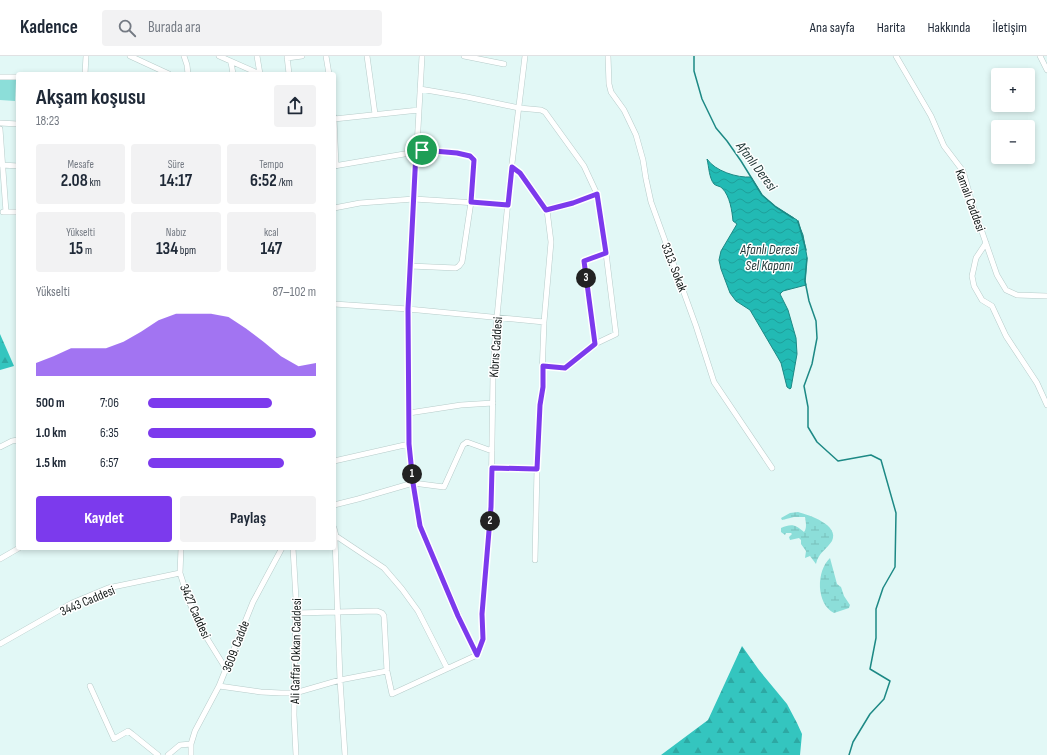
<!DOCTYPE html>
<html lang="tr">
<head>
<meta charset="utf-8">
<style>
  body { margin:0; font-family:"Sofia Sans Condensed",sans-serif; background:#f2f2f3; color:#1f2937; height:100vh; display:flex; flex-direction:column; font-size:15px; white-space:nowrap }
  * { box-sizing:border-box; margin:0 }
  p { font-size:13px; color:#747a83 }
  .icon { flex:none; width:22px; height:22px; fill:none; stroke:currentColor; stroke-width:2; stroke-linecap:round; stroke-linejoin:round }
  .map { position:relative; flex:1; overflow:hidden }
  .panel { position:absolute; left:16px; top:16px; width:320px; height:478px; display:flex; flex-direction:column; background:#fff; border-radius:4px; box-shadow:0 2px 6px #0003 }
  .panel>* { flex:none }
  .buttons { position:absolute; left:991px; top:12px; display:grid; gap:8px }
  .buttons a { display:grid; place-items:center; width:44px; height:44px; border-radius:4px; background:#fff; box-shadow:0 2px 6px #0003; font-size:20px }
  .pin { position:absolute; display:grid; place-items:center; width:34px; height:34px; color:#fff; margin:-17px; border:2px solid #fff; border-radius:50%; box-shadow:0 1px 4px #0007 }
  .km { position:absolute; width:20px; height:20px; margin:-10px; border-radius:50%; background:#222; color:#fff; font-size:11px; line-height:20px; text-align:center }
  .round { display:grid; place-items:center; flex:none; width:42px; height:42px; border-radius:4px; background:#f2f2f3 }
  .head { display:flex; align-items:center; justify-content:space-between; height:68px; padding:0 20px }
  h1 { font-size:22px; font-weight:700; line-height:30px }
  .metrics { display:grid; grid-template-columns:repeat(3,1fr); gap:6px; height:68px; padding:4px 20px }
  .metrics div { display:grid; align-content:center; border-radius:4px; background:#f2f2f3; text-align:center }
  .metrics b { font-size:17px; font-weight:700 }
  .metrics small { font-size:11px; font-weight:400 }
  .metrics p { font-size:11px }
  .chart { height:112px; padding:8px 20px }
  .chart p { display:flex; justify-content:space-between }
  .chart svg { width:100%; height:72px; margin-top:4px; fill:#7c3aed; opacity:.7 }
  .button { display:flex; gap:8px; margin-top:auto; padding:8px 20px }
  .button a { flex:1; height:46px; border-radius:4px; background:#7c3aed; color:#fff; font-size:16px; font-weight:700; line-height:46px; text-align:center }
  .button a+a { background:#f2f2f3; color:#1f2937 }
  ul { padding:0 20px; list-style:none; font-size:13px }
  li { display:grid; grid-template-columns:64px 48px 1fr; align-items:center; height:30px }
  li i { height:10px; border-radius:5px; background:#7c3aed }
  header { display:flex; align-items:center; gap:24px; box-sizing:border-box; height:56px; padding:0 20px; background:#fff; border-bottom:1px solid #e0e1e3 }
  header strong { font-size:19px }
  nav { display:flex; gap:22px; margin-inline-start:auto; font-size:14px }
  .search { width:280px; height:36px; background:#f2f2f3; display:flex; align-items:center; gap:10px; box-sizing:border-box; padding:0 14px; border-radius:4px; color:#747a83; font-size:15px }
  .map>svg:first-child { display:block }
  .green { fill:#8cded9 }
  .forest { fill:url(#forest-firs) }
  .wetland { fill:url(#wetland-marsh) }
  .water { fill:url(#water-waves); stroke:#1d8985 }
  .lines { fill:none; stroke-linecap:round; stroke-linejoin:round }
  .stream { stroke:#1d8985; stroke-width:1.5 }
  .minor-casing { stroke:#b7ccca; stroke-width:6 }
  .minor { stroke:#fff; stroke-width:5 }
  .route-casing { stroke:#fff; stroke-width:8 }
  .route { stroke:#7c3aed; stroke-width:5 }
  .labels { text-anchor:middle; stroke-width:3; stroke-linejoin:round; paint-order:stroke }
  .street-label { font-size:13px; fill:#111817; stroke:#fff }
  .water-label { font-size:14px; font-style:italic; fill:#1e3534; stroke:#fff }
</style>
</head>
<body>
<header>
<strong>Kadence</strong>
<div class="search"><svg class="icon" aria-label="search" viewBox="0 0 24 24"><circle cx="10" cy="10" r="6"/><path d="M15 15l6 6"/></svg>Burada ara</div>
<nav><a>Ana sayfa</a><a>Harita</a><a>Hakkında</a><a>İletişim</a></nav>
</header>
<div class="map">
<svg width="1047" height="699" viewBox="0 0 1047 699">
  <defs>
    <pattern id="forest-firs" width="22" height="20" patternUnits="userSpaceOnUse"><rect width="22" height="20" fill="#34c5bf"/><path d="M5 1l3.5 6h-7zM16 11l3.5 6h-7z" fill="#2da8a3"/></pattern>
    <pattern id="wetland-marsh" width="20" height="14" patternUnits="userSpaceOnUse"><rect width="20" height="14" fill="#8cded9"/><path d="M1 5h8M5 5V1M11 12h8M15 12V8" fill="none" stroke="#78beba"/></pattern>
    <pattern id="water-waves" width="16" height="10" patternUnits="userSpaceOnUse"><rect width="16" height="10" fill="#22bab4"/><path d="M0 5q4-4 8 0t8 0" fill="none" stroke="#1e9f9a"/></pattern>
  </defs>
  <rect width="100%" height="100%" fill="#e2f8f6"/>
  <path class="green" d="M0,24h16l-1,21 -15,-1z"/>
  <path class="forest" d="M0,278l14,32 -14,4z
    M742,590l17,24 28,34 10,19 5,11 -2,21h-139l47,-35z"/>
  <path class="wetland" d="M798,456c11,3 42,13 34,29 -5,8 -14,12 -16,23l-6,-8 -5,2 1,-7 -5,-7v-4l-2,-2 -9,2 -1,-3 3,-3 -1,-1h-5l-1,2 -4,-3v-4c11,-5 15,-3 23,4 3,-3 2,-10 1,-15h-11l-12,3 -1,-2 9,-5z
    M830,502l7,26 4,3 3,9 6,9 -1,3 -15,5c-18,-9 -18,-42 -4,-55z"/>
  <path class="water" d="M707,103c8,12 30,19 44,18l11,18 14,12 21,13 6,15 4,22 -2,24 1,4 -23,6 -3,3 8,16 8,28 1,16 -6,34 -1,1 -3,-2 -6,-24 -4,-7 -27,-46 -14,-9 -6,-8 -9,-24 -2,-9 2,-9 16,-27 -4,-3c-1,-10 -3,-25 -11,-33 -2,-2 -6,-2 -8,-4 -5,-6 -5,-17 -7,-25z"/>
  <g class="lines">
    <path class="stream" d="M694,0v15l8,28 14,29 11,13 14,20 21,34 14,12 17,11
      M798,165l8,29
      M807,202l-2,23 4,20 7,20 1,17 -5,26 -8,22 4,21v20l9,15 21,19 33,-6 10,5 15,53 -1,54 -12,21 -7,21v29l-6,31 20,12 -6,18 -14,15 -17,28 -4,13"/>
    <defs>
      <path id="minor" d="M130,0l39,18
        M184,0l3,9 1,9
        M219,0l41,18
        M257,0l3,18
        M287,0l2,18
        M326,0l3,18
        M367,0l8,58
        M422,0l-14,253 1,135 4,39 7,43 39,90 18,39 6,-16 -1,-25 9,-107 2,-132 2,-37 15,-158 15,-124
        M464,0l40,8
        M608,0l1,28 2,8 13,18 12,25 7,25 3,19 5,23 45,124 18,56 58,86
        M896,0l35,60 13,30 19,25 9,32 25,72 9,15 11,5 30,1
        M1040,0l7,14
        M287,2l15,-2
        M231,6l2,12
        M85,18l1,-18
        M0,21h18
        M420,33l47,8 52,11 22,2 4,2 39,54 13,28 9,59 10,81 -21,10 -30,24 -22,-2
        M334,61l2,49
        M334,63l85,-9
        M0,67l18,1
        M0,73l6,83
        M2,109l16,1
        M334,110l82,-14 6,-2 35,3 13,3 4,4 -3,42 -9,60 -3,4 -3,2 -46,-2
        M512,111l8,6 27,37 4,32 -7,80 -2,53 1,12 -3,18 -3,64 -2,91
        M334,152l26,-5 54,-4 94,6
        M547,154l26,-7 24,-9
        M3,156h15
        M986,187l-10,15 -4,18 2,10 8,14 10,6 14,30 31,47 10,22
        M334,248l74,5 136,13
        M595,288l-11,-83 22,-8
        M409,357l52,-8 32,-2
        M0,391l12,-6 6,-1
        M334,405l75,-17
        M492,412l45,1
        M334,449l24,-6 55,-16 31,4 19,-42 4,-3 25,9
        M334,472l2,8 48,32 18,21 16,22 29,57
        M336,480l-1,3 5,141 5,75
        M181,492l-1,25 10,31 15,31 21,34
        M293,492l3,51 -2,116 2,40
        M0,503l19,-11
        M296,557l81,-2 5,2 2,3 3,55 5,23 85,-39
        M0,588l72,-41 36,-15 72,-15
        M90,630l24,53 14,-8 4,3 26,21
        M219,630l42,6 20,1h14l45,-13 47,-9
        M168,699l12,-10 11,-1
        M191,699v-11l4,-13 24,-45 34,-84 29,-54"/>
    </defs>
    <use href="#minor" class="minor-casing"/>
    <use href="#minor" class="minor"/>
  </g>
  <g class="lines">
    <defs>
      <path id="route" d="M422,94l35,3 13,3 4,4 -3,42 37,3 4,-38 8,6 26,37 27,-7 24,-9 9,59 -22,8 11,83 -30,24 -22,-2v21l-3,18 -3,64 -45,-1 -1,39 -9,107 1,25 -6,16 -19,-39 -38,-90 -7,-43 -4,-39 -1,-135 8,-157z"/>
    </defs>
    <use href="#route" class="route-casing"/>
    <use href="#route" class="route"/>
  </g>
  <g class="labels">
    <g class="street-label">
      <text transform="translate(971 144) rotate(70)" y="5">Kamalı Caddesi</text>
      <text transform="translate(675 211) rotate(69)" y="5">3313. Sokak</text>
      <text transform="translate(495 291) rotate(-86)" y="5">Kıbrıs Caddesi</text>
      <text transform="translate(87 544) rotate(-23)" y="5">3443 Caddesi</text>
      <text transform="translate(196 555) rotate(66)" y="5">3427 Caddesi</text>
      <text transform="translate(235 590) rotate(-69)" y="5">3609. Cadde</text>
      <text transform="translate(295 595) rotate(-89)" y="5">Ali Gaffar Okkan Caddesi</text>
    </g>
    <g class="water-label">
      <text transform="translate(757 110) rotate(53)" y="5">Afanlı Deresi</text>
      <text x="769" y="198">Afanlı Deresi<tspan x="769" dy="16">Sel Kapanı</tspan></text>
    </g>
  </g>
</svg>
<div class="buttons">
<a>+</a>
<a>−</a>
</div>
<div class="pin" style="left:422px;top:94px;background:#1e9e55"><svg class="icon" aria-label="arrive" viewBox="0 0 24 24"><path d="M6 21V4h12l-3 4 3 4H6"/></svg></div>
<b class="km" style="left:412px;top:418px">1</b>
<b class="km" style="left:490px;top:465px">2</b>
<b class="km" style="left:586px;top:222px">3</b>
<section class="panel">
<div class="head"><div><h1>Akşam koşusu</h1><p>18:23</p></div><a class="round"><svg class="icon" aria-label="share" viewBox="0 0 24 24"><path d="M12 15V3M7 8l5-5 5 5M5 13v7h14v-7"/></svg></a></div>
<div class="metrics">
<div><p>Mesafe</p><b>2.08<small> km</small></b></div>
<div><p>Süre</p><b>14:17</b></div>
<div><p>Tempo</p><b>6:52<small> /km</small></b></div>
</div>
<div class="metrics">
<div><p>Yükselti</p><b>15<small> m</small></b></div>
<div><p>Nabız</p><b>134<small> bpm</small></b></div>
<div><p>kcal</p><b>147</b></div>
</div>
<div class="chart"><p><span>Yükselti</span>87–102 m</p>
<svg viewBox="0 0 160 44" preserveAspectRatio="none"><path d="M0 44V36L10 32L20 27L30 27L40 27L50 23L60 17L70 10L80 6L90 6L100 6L110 8L120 15L130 23L140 32L150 38L160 36V44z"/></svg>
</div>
<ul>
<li><b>500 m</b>7:06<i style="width:74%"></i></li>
<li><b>1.0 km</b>6:35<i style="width:100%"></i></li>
<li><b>1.5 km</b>6:57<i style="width:81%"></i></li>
</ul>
<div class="button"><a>Kaydet</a><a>Paylaş</a></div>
</section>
</div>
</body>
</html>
